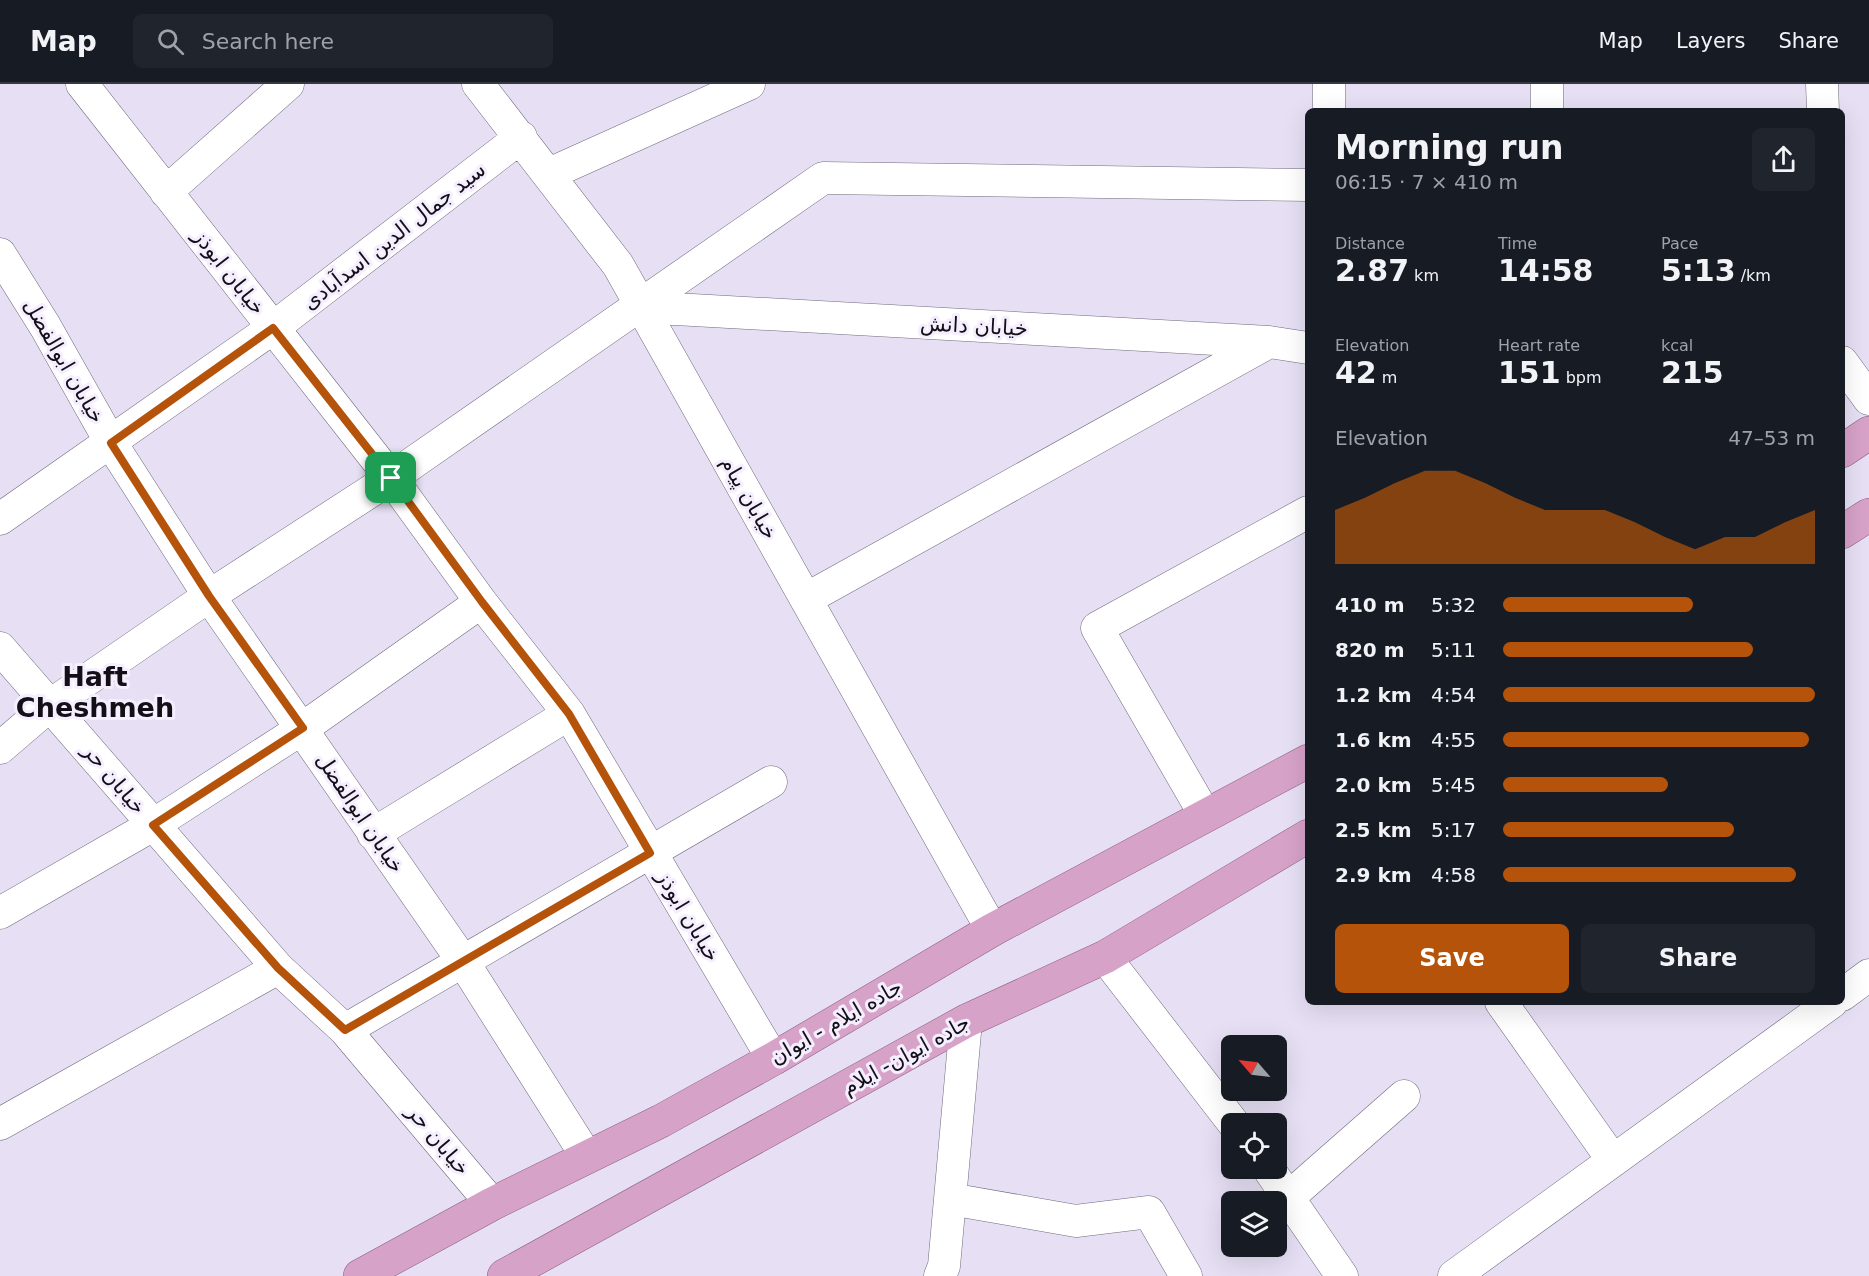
<!DOCTYPE html>
<html lang="en">
<head>
<meta charset="utf-8">
<style>
  body { margin:0; font-family:"DejaVu Sans",Cairo,sans-serif; background:#20242c; color:#f1f3f6; height:100vh; display:flex; flex-direction:column; font-size:22px; white-space:nowrap }
  * { box-sizing:border-box; margin:0 }
  p { font-size:20px; color:#9ea1a6 }
  .icon { flex:none; width:33px; height:33px; fill:none; stroke:currentColor; stroke-width:2; stroke-linecap:round; stroke-linejoin:round }
  .map { position:relative; flex:1; overflow:hidden }
  .drawer { position:absolute; left:1305px; top:24px; width:540px; height:897px; display:flex; flex-direction:column; background:#171b24; border-radius:9px; box-shadow:0 6px 24px #0002 }
  .drawer>* { flex:none }
  .needle { width:39px; rotate:298deg }
  .buttons { position:absolute; left:1221px; top:951px; display:grid; gap:12px }
  .buttons a { display:grid; place-items:center; width:66px; height:66px; border-radius:9px; background:#171b24; box-shadow:0 6px 24px #0002; font-size:30px }
  .pin { position:absolute; display:grid; place-items:center; width:51px; height:51px; color:#fff; margin:-26px; border-radius:12px; box-shadow:0 3px 9px #0006 }
  .round { display:grid; place-items:center; flex:none; width:63px; height:63px; border-radius:9px; background:#20242c }
  .head { display:flex; align-items:center; justify-content:space-between; height:102px; padding:0 30px }
  h1 { font-size:33px; font-weight:800; line-height:45px }
  .figures { display:grid; grid-template-columns:repeat(3,1fr); gap:9px; height:102px; padding:6px 30px }
  .figures div { display:grid; align-content:center }
  .figures b { font-size:30px; font-weight:800 }
  .figures small { font-size:16px; font-weight:400 }
  .figures p { font-size:16px }
  .chart { height:168px; padding:12px 30px }
  .chart p { display:flex; justify-content:space-between }
  .chart svg { width:100%; height:108px; margin-top:6px; fill:#b45309; opacity:.7 }
  .action { display:flex; gap:12px; margin-top:auto; padding:12px 30px }
  .action a { flex:1; height:69px; border-radius:9px; background:#b45309; color:#fff; font-size:24px; font-weight:800; line-height:69px; text-align:center }
  .action a+a { background:#20242c; color:#f1f3f6 }
  ul { padding:0 30px; list-style:none; font-size:20px }
  li { display:grid; grid-template-columns:96px 72px 1fr; align-items:center; height:45px }
  li i { height:15px; border-radius:8px; background:#b45309 }
  header { display:flex; align-items:center; gap:36px; box-sizing:border-box; height:84px; padding:0 30px; background:#171b24; border-bottom:2px solid #363941 }
  header strong { font-size:28px }
  nav { display:flex; gap:33px; margin-inline-start:auto; font-size:21px }
  .search { width:420px; height:54px; background:#20242c; display:flex; align-items:center; gap:15px; box-sizing:border-box; padding:0 21px; border-radius:9px; color:#9ea1a6; font-size:22px }
  .map>svg:first-child { display:block }
  .lines { fill:none; stroke-linecap:round; stroke-linejoin:round }
  .minor-casing { stroke:#70697c; stroke-width:33 }
  .trunk-casing { stroke:#8c5f81; stroke-width:34 }
  .minor { stroke:#fff; stroke-width:32 }
  .trunk { stroke:#d7a2c8; stroke-width:33 }
  .route-casing { stroke:#fff; stroke-width:12 }
  .route { stroke:#b45309; stroke-width:8 }
  .labels { text-anchor:middle; stroke-width:6; stroke-linejoin:round; paint-order:stroke }
  .street-label { font-size:21px; fill:#120f16; stroke:#f4eeff }
  .district-label { font-size:27px; font-weight:bold; fill:#120f16; stroke:#f4eeff }
</style>
</head>
<body>
<header>
<strong>Map</strong>
<div class="search"><svg class="icon" aria-label="search" viewBox="0 0 24 24"><circle cx="10" cy="10" r="6"/><path d="M15 15l6 6"/></svg>Search here</div>
<nav><a>Map</a><a>Layers</a><a>Share</a></nav>
</header>
<div class="map">
<svg width="1869" height="1192" viewBox="0 0 1869 1192">
  <rect width="100%" height="100%" fill="#e7e0f5"/>
  <g class="lines">
    <defs>
      <path id="minor" d="M82,0l309,394 90,124 88,112 204,345
        M478,0l140,181 374,665
        M1822,0l1,27
        M1329,27v-27
        M1547,27v-27
        M549,90l200,-90
        M166,108l122,-108
        M0,170l45,72 66,117 98,153 253,364 125,197
        M639,223l630,35 39,6
        M1842,278l27,37
        M0,435l273,-191 248,-191
        M806,515l463,-257
        M0,564l278,320 67,62 147,174
        M0,664l49,-42 160,-110 182,-118 432,-300 485,7
        M1205,731l-108,-187 211,-116
        M373,750l196,-120
        M0,829l153,-88 150,-97 178,-126
        M1105,873l129,167
        M1842,911l27,-20
        M1501,918l111,157
        M345,946l426,-248
        M0,1040l278,-156
        M1268,1084l74,108
        M1289,1113l115,-101
        M950,1115l126,22 73,-9 37,64
        M940,1192l4,-10 22,-245
        M1454,1192l378,-274"/>
      <path id="trunk" d="M1842,367l27,-18
        M1842,448l27,-17
        M360,1192l132,-72 169,-83 112,-62 219,-129 316,-169
        M504,1192l462,-255 139,-64 203,-121"/>
    </defs>
    <use href="#minor" class="minor-casing"/>
    <use href="#trunk" class="trunk-casing"/>
    <use href="#minor" class="minor"/>
    <use href="#trunk" class="trunk"/>
  </g>
  <g class="lines">
    <defs>
      <path id="route" d="M273,244l118,150 91,124 87,112 81,139 -305,177 -67,-62 -125,-143 150,-97 -94,-132 -98,-153z"/>
    </defs>
    <use href="#route" class="route-casing"/>
    <use href="#route" class="route"/>
  </g>
  <g class="labels">
    <g class="street-label">
      <text transform="translate(394 152) rotate(-38)" y="7">سید جمال الدین اسدآبادی</text>
      <text transform="translate(229 188) rotate(52)" y="7">خیابان ابوذز</text>
      <text transform="translate(974 242) rotate(3)" y="7">خیابان دانش</text>
      <text transform="translate(64 277) rotate(60)" y="7">خیابان ابوالفضل</text>
      <text transform="translate(749 414) rotate(60)" y="7">خیابان پیام</text>
      <text transform="translate(114 695) rotate(50)" y="7">خیابان حر</text>
      <text transform="translate(360 729) rotate(56)" y="7">خیابان ابوالفضل</text>
      <text transform="translate(688 832) rotate(59)" y="7">خیابان ابوذز</text>
      <text transform="translate(836 938) rotate(-30)" y="7">جاده ایلام - ایوان</text>
      <text transform="translate(906 971) rotate(-29)" y="7">جاده ایوان- ایلام</text>
      <text transform="translate(438 1056) rotate(50)" y="7">خیابان حر</text>
    </g>
    <g class="district-label">
      <text x="95" y="602">Haft<tspan x="95" dy="31">Cheshmeh</tspan></text>
    </g>
  </g>
</svg>
<div class="buttons">
<a><svg class="needle" viewBox="-14 -14 28 28"><path d="M0-13l5 13h-10z" fill="#e53935"/><path d="M0 13l5-13h-10z" fill="#9ea1a6"/></svg></a>
<a><svg class="icon" aria-label="locate" viewBox="0 0 24 24"><circle cx="12" cy="12" r="6"/><path d="M12 2v4M12 18v4M2 12h4M18 12h4"/></svg></a>
<a><svg class="icon" aria-label="layers" viewBox="0 0 24 24"><path d="M12 4l9 5-9 5-9-5zM3 14l9 5 9-5"/></svg></a>
</div>
<div class="pin" style="left:391px;top:394px;background:#1e9e55"><svg class="icon" aria-label="arrive" viewBox="0 0 24 24"><path d="M6 21V4h12l-3 4 3 4H6"/></svg></div>
<section class="drawer">
<div class="head"><div><h1>Morning run</h1><p>06:15 · 7 × 410 m</p></div><a class="round"><svg class="icon" aria-label="share" viewBox="0 0 24 24"><path d="M12 15V3M7 8l5-5 5 5M5 13v7h14v-7"/></svg></a></div>
<div class="figures">
<div><p>Distance</p><b>2.87<small> km</small></b></div>
<div><p>Time</p><b>14:58</b></div>
<div><p>Pace</p><b>5:13<small> /km</small></b></div>
</div>
<div class="figures">
<div><p>Elevation</p><b>42<small> m</small></b></div>
<div><p>Heart rate</p><b>151<small> bpm</small></b></div>
<div><p>kcal</p><b>215</b></div>
</div>
<div class="chart"><p><span>Elevation</span>47–53 m</p>
<svg viewBox="0 0 160 44" preserveAspectRatio="none"><path d="M0 44V22L10 17L20 11L30 6L40 6L50 11L60 17L70 22L80 22L90 22L100 27L110 33L120 38L130 33L140 33L150 27L160 22V44z"/></svg>
</div>
<ul>
<li><b>410 m</b>5:32<i style="width:61%"></i></li>
<li><b>820 m</b>5:11<i style="width:80%"></i></li>
<li><b>1.2 km</b>4:54<i style="width:100%"></i></li>
<li><b>1.6 km</b>4:55<i style="width:98%"></i></li>
<li><b>2.0 km</b>5:45<i style="width:53%"></i></li>
<li><b>2.5 km</b>5:17<i style="width:74%"></i></li>
<li><b>2.9 km</b>4:58<i style="width:94%"></i></li>
</ul>
<div class="action"><a>Save</a><a>Share</a></div>
</section>
</div>
</body>
</html>
